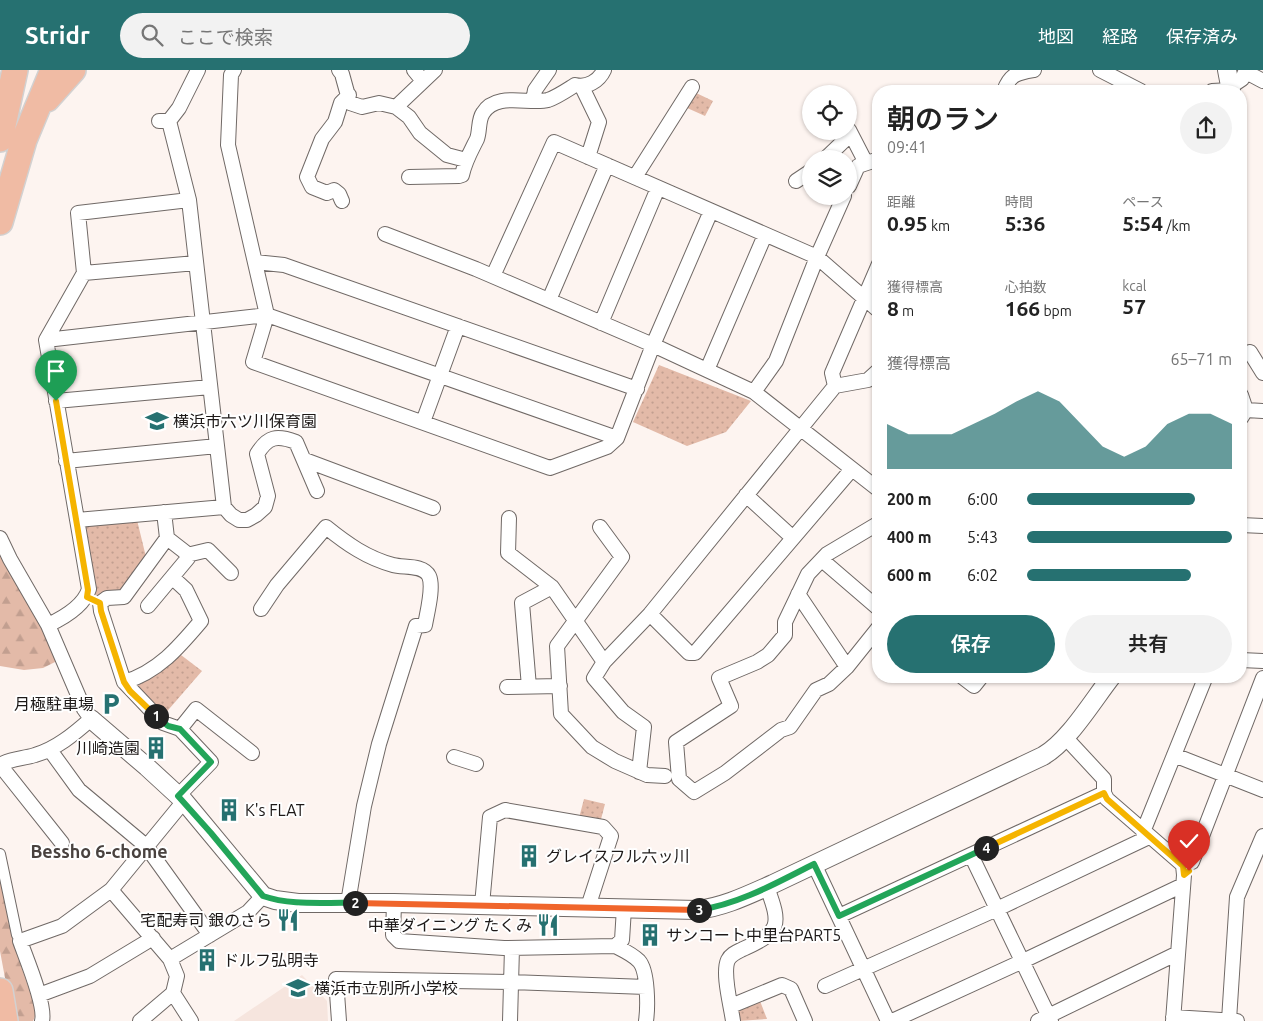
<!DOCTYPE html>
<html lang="ja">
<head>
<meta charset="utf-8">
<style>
  body { margin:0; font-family:Ubuntu,"Noto Sans JP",sans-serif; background:#f2f2f2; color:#222; height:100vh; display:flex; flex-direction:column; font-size:19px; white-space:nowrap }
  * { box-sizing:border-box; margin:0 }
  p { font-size:16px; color:#767676 }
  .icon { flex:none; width:28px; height:28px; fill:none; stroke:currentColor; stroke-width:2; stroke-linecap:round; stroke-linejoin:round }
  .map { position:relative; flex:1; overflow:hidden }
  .details { position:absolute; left:872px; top:15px; width:375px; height:598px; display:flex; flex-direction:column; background:#fff; border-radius:20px; box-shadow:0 1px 4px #0004 }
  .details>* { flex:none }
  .tools { position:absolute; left:802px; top:15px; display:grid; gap:10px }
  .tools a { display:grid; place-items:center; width:55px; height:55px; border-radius:50%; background:#fff; box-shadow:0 1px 4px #0004; font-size:25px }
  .pin { position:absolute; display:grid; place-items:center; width:42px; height:42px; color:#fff; margin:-51px -21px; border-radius:50% 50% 50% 0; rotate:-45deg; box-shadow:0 0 5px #0007 }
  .pin .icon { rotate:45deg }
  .km { position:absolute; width:25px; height:25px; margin:-12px; border-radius:50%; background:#222; color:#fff; font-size:14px; line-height:25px; text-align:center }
  .round { display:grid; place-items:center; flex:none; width:52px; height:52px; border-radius:26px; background:#f2f2f2 }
  .headline { display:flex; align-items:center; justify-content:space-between; height:85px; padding:0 15px }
  h1 { font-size:28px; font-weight:600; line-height:38px }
  .figures { display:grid; grid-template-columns:repeat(3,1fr); gap:8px; height:85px; padding:5px 15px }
  .figures div { display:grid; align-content:center }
  .figures b { font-size:21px; font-weight:600 }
  .figures small { font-size:14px; font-weight:400 }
  .figures p { font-size:14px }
  .chart { height:140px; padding:10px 15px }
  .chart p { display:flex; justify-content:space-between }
  .chart svg { width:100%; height:90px; margin-top:5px; fill:#267171; opacity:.7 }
  .primary-button { display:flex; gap:10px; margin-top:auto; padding:10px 15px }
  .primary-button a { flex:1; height:58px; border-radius:30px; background:#267171; color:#fff; font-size:20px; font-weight:600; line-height:58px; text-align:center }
  .primary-button a+a { background:#f2f2f2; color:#222 }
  ul { padding:0 15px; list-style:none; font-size:16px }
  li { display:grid; grid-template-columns:80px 60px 1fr; align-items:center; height:38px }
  li i { height:12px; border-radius:6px; background:#267171 }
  header { display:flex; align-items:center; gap:30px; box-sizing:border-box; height:70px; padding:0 25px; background:#267171; color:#fff }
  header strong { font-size:24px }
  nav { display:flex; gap:28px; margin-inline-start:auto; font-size:18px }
  .search { width:350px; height:45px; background:#f2f2f2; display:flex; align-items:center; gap:12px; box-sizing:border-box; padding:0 18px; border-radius:28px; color:#767676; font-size:19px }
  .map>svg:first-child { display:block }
  .built { fill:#f6e5de }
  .forest { fill:url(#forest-firs) }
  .park { fill:url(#park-dots) }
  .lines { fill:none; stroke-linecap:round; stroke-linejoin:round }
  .pedestrian-casing { stroke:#706966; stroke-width:12 }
  .minor-casing { stroke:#706966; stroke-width:16 }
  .tertiary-casing { stroke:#706966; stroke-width:20 }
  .motorway-casing { stroke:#d2d1d1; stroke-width:28 }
  .pedestrian { stroke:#fff; stroke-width:10 }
  .minor { stroke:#fff; stroke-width:14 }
  .tertiary { stroke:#fff; stroke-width:18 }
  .motorway { stroke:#f0bba4; stroke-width:25 }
  .split-1-casing { stroke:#fff; stroke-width:10 }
  .split-2-casing { stroke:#fff; stroke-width:10 }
  .split-3-casing { stroke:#fff; stroke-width:10 }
  .split-4-casing { stroke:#fff; stroke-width:10 }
  .split-5-casing { stroke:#fff; stroke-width:10 }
  .split-1 { stroke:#f5b400; stroke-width:6 }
  .split-2 { stroke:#22a559; stroke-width:6 }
  .split-3 { stroke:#f0652b; stroke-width:6 }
  .split-4 { stroke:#22a559; stroke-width:6 }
  .split-5 { stroke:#f5b400; stroke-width:6 }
  .labels { text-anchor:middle; stroke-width:4; stroke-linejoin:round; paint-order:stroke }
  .poi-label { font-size:16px; fill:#1d1918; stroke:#fff; text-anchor:start }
  .neighbourhood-label { font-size:18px; font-weight:bold; fill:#49423f; stroke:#fff }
</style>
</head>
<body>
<header>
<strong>Stridr</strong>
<div class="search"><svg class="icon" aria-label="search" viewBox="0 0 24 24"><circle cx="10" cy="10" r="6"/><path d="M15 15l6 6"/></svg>ここで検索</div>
<nav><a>地図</a><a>経路</a><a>保存済み</a></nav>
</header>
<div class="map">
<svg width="1263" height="951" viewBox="0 0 1263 951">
  <defs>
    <pattern id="forest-firs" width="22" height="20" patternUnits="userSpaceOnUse" patternTransform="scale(1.25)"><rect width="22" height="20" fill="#e3baa8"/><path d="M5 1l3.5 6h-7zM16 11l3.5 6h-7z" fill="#c29f90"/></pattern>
    <pattern id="park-dots" width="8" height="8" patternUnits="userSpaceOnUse" patternTransform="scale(1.25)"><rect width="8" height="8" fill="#e3baa8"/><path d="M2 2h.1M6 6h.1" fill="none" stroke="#c29f90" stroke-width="1.8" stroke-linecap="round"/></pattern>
  </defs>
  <rect width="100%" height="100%" fill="#fdf4f0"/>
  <path class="built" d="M302,905l25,26 1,20h-94z"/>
  <path class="forest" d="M0,483l53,96 4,12 -14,7 -19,2 -24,-4z
    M0,807l13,65 24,70 -4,9h-20l-13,-70z"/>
  <path class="park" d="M694,22l19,9 -8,15 -20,-9z
    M659,295l92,36 -25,31 -39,14 -54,-24z
    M137,450l9,37c-14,20 -25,46 -53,37l-10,-69z
    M181,585l21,16 -39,45 -29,-28z
    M584,729l21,5 -5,19 -21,-5z
    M760,931l7,18 -29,2 -2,-11z"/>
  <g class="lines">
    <defs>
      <path id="pedestrian" d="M0,784l17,81"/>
      <path id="minor" d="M234,0l-3,5 -3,70 39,170 -14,47 297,106 57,-21 10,-9 36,-93 58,-134
        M339,0l3,4 8,29 12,4 17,-4 17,4 13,10 11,16 27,22 19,5
        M414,0l9,11
        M1100,0l41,21
        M1246,2l17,9
        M582,17l17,35 -11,35
        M1230,17l12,-8 4,-9
        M1004,21c6,-17 13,-18 30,-21
        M1212,21l19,-1
        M533,31l2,-11 14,-20
        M396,37l39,-37
        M159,51h10l10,-13 19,-38
        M169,51l20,79 35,307
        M849,60l17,33
        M825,89l26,-25
        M409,107l50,-1 3,-1c3,-14 9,-24 15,-36 3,-8 1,-19 6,-26 13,-22 47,-8 65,-13 9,-3 19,-10 27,-15 12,3 24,-4 29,-15
        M635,107l57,-90
        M796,111l15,-10
        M849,116l9,-20 21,-7
        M342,131l-3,-7 -5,-4 -7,3 -15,-6 -5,-10 15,-38 13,-17 6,-19 8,-8
        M385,164l91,35 177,76 101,47 125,98
        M255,192l29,3 353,124
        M84,203l112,-10
        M493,206l61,-134 263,115 62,54
        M549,230l58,-135
        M601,253l57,-135
        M46,270l221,-25 350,123
        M1250,282l13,21
        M707,300l58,-135
        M835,316l-3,-13 47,-109
        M754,322l22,-31 41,-104 27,-61
        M1241,325l5,15 -5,8
        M56,331l154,-14
        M1246,340l17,1
        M423,352l35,-96
        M305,390l128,48
        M66,391l151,-15
        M746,425l47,43
        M164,442l3,26 -43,59 -17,1 -7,5 1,8 23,71c34,-10 55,-35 77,-61l-15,-31 -13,-12
        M509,448l-1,35 44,34 52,75
        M77,450l147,-13 7,8 8,5h8l9,-5 9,-8 3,-11 -11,-42c11,-18 20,-19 39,-12l21,49
        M879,453l-52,31 -19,20 -23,48v13l-17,20 -11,7 -38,16 12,28 -55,36 3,37 15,13 31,-19 56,-43 9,-3 26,-37 13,-6 18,-17 32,-40
        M1241,455l22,1
        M600,457l22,30 -65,89 4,68 31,33 23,14 32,14 18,1
        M0,468l10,21 38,66 36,84 7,10c-17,15 -35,30 -56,36 -12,4 -24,3 -35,10l62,78
        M187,485l21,-5 23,23
        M822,490l57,49
        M798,524l49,73
        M148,536l40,-48 -3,-6 -18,-14
        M261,539l16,-24 49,-58c21,17 41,31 67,38 10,3 30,-1 36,11 5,11 -2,37 -4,49l-9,1 -37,118 -15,62 -16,97
        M650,544l39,39h6l157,-184
        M48,555c15,-7 36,-19 41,-36l-43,-249 38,-67 -6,-60 111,-13
        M1241,590l22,1
        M961,606l13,10 8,-10
        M124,612l39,41 17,6 31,33 -33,34
        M507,617l53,-1
        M529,617l-7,-84 30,-16
        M180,659l16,-20 56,44
        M1065,667l39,42v14l3,6 76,66 1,10 -11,146
        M50,680l29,40 67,56 64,89
        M1174,685l89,35
        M454,687l22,7
        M639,702l5,-45 -21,-15 -29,-34 10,-16 46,-48 185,-228 33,-6 11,-10
        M1143,762l63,-156
        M971,785l80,166
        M1192,792l71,-184
        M814,794l74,157
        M111,820l59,69 7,17 -4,17 -33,28
        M394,833l-1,32 6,6 105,7 111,-2c8,4 17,8 24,15 9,10 9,46 7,60
        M482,835l8,-88 15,-7 98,17 8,9 -23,71
        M839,846l265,-123
        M615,876l7,-6 2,-32
        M170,889l78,-47 15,-16
        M825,916l172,-77 152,-72
        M173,923l18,28
        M39,925l51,-19 63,-38
        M731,936l51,-21 9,4 14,32
        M1173,947l64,4
        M1229,950l8,-123 26,-61
        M42,951c4,-16 -16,-63 -22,-80l42,-15 49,-36 73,-89
        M339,951l-3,-42 175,3 135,5
        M510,951l2,-73
        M733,951c-2,-15 -11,-48 -5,-61 3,-6 9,-8 15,-11 38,-17 38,-24 24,-62
        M892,951l131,-60 160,-76
        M1038,951l140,-68"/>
      <path id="tertiary" d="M1227,0l4,21
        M91,649l56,48 37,34 79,95 12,4 23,3h96l303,7c27,-3 51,-15 76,-26l270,-128c26,-15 50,-56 69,-80"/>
      <path id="motorway" d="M47,29l26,-29
        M0,69l15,-69
        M0,152l24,-82 29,-70
        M0,921l5,30"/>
    </defs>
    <use href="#pedestrian" class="pedestrian-casing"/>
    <use href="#minor" class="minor-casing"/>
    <use href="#tertiary" class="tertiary-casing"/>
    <use href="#motorway" class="motorway-casing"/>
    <use href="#pedestrian" class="pedestrian"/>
    <use href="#minor" class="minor"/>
    <use href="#tertiary" class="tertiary"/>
    <use href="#motorway" class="motorway"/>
  </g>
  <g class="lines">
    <defs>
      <path id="split-1" d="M56,331l32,189 -1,7 13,6 1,8 23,71 6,9 26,25"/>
      <path id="split-2" d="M156,646l12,10 12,3 31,33 -33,34 33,37 52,63c29,10 61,6 92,7"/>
      <path id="split-3" d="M355,833l344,7"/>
      <path id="split-4" d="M699,840c41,-6 79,-28 115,-46l25,52 147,-68"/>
      <path id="split-5" d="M986,778l118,-55 3,6 76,67 1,9 5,-4"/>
    </defs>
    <use href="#split-1" class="split-1-casing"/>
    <use href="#split-2" class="split-2-casing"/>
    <use href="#split-3" class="split-3-casing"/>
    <use href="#split-4" class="split-4-casing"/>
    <use href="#split-5" class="split-5-casing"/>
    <use href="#split-1" class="split-1"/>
    <use href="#split-2" class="split-2"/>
    <use href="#split-3" class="split-3"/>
    <use href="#split-4" class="split-4"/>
    <use href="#split-5" class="split-5"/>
  </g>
  <defs>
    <symbol id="school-bare" viewBox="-9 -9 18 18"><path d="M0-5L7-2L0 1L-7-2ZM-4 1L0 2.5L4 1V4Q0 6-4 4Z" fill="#267171" stroke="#fff" stroke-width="2.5" paint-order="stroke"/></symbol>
    <symbol id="parking-bare" viewBox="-9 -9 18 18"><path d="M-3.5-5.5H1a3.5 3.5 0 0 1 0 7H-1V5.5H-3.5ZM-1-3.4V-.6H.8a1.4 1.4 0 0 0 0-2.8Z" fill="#267171" stroke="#fff" stroke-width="2.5" paint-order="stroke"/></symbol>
    <symbol id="building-bare" viewBox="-9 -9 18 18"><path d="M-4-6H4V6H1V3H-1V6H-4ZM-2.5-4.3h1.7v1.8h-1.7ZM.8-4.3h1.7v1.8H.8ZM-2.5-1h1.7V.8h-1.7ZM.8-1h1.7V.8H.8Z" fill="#267171" stroke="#fff" stroke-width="2.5" paint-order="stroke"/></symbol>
    <symbol id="restaurant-bare" viewBox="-9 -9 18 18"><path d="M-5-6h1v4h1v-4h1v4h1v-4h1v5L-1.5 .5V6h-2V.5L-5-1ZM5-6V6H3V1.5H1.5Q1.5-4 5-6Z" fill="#267171" stroke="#fff" stroke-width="2.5" paint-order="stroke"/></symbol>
  </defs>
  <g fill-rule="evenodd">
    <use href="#school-bare" x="141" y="335" width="32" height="32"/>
    <use href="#parking-bare" x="95" y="618" width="32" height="32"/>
    <use href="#building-bare" x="140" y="662" width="32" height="32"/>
    <use href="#building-bare" x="213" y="724" width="32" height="32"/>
    <use href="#building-bare" x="513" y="770" width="32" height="32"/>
    <use href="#restaurant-bare" x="272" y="834" width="32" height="32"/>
    <use href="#restaurant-bare" x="532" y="839" width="32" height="32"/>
    <use href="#building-bare" x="634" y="849" width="32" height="32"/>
    <use href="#building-bare" x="191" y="874" width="32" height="32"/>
    <use href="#school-bare" x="282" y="902" width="32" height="32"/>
  </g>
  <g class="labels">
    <g class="poi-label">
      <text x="173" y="357">横浜市六ツ川保育園</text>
      <text x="94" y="640" text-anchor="end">月極駐車場</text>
      <text x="140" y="684" text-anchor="end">川崎造園</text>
      <text x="245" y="746">K's FLAT</text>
      <text x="546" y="792">グレイスフル六ッ川</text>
      <text x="272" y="856" text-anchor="end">宅配寿司 銀のさら</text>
      <text x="532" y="861" text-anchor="end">中華ダイニング たくみ</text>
      <text x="666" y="871">サンコート中里台PART5</text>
      <text x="223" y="896">ドルフ弘明寺</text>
      <text x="314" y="924">横浜市立別所小学校</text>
    </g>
    <g class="neighbourhood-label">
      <text x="99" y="788">Bessho 6-chome</text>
    </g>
  </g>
</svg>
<div class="tools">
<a><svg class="icon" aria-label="locate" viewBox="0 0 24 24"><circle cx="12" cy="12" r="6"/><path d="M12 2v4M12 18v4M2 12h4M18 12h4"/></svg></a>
<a><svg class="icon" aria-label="layers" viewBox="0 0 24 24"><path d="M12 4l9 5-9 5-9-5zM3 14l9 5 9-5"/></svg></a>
</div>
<div class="pin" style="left:56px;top:331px;background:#1e9e55"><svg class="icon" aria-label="arrive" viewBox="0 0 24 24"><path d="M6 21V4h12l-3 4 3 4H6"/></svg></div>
<div class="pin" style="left:1189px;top:801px;background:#d93025"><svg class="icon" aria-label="check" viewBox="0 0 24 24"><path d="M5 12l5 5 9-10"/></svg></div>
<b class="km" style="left:156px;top:646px">1</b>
<b class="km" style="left:355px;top:833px">2</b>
<b class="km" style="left:699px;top:840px">3</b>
<b class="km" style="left:986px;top:778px">4</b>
<section class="details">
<div class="headline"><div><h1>朝のラン</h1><p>09:41</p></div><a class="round"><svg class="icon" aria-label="share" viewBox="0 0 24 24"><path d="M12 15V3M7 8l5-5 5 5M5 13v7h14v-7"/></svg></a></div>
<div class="figures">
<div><p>距離</p><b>0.95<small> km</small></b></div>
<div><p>時間</p><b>5:36</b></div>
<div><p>ペース</p><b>5:54<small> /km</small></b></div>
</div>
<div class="figures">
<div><p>獲得標高</p><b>8<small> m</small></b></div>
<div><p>心拍数</p><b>166<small> bpm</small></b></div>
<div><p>kcal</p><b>57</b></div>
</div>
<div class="chart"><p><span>獲得標高</span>65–71 m</p>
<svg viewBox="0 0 160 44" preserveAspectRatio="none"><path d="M0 44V22L10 27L20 27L30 27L40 22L50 17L60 11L70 6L80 11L90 22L100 33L110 38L120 33L130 22L140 17L150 17L160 22V44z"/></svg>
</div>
<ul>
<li><b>200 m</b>6:00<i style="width:82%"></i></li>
<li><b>400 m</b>5:43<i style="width:100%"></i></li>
<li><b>600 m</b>6:02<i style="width:80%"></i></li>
</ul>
<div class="primary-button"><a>保存</a><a>共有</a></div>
</section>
</div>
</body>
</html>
